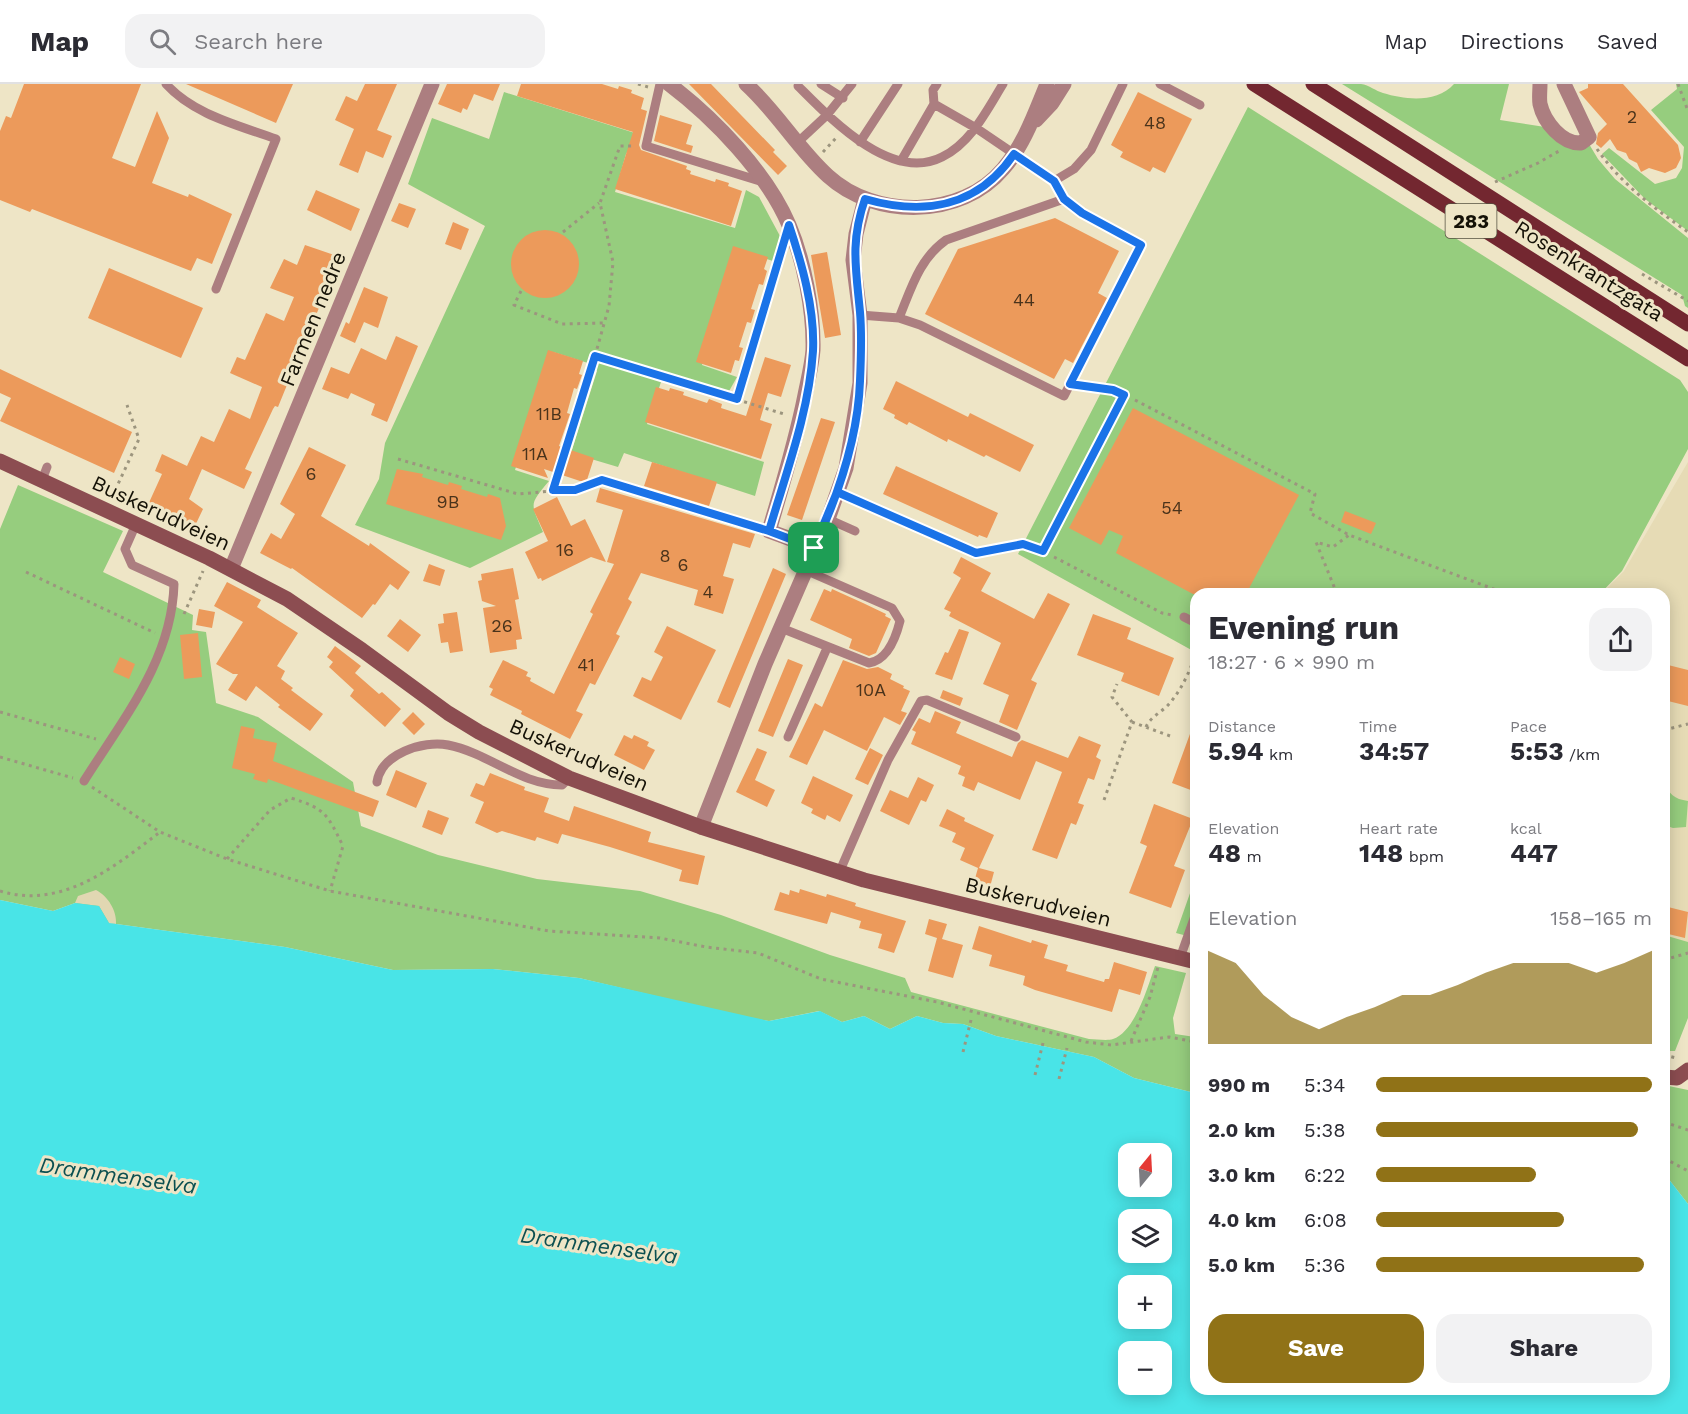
<!DOCTYPE html>
<html lang="en">
<head>
<meta charset="utf-8">
<style>
  body { margin:0; font-family:"Work Sans",sans-serif; background:#f2f2f3; color:#2b2b33; height:100vh; display:flex; flex-direction:column; font-size:22px; white-space:nowrap }
  * { box-sizing:border-box; margin:0 }
  p { font-size:20px; color:#7c7c81 }
  .icon { flex:none; width:33px; height:33px; fill:none; stroke:currentColor; stroke-width:2; stroke-linecap:round; stroke-linejoin:round }
  .map { position:relative; flex:1; overflow:hidden }
  .side { position:absolute; left:1190px; top:504px; width:480px; height:807px; display:flex; flex-direction:column; background:#fff; border-radius:18px; box-shadow:0 3px 15px #0003 }
  .side>* { flex:none }
  .needle { width:39px; rotate:18deg }
  .tools { position:absolute; left:1118px; top:1059px; display:grid; gap:12px }
  .tools a { display:grid; place-items:center; width:54px; height:54px; border-radius:12px; background:#fff; box-shadow:0 3px 15px #0003; font-size:30px }
  .pin { position:absolute; display:grid; place-items:center; width:51px; height:51px; color:#fff; margin:-26px; border-radius:12px; box-shadow:0 3px 9px #0006 }
  .round { display:grid; place-items:center; flex:none; width:63px; height:63px; border-radius:18px; background:#f2f2f3 }
  .headline { display:flex; align-items:center; justify-content:space-between; height:102px; padding:0 18px }
  h1 { font-size:33px; font-weight:700; line-height:45px }
  .figures { display:grid; grid-template-columns:repeat(3,1fr); gap:9px; height:102px; padding:6px 18px }
  .figures div { display:grid; align-content:center }
  .figures b { font-size:26px; font-weight:700 }
  .figures small { font-size:16px; font-weight:400 }
  .figures p { font-size:16px }
  .chart { height:168px; padding:12px 18px }
  .chart p { display:flex; justify-content:space-between }
  .chart svg { width:100%; height:108px; margin-top:6px; fill:#907217; opacity:.7 }
  .cta { display:flex; gap:12px; margin-top:auto; padding:12px 18px }
  .cta a { flex:1; height:69px; border-radius:18px; background:#907217; color:#fff; font-size:24px; font-weight:700; line-height:69px; text-align:center }
  .cta a+a { background:#f2f2f3; color:#2b2b33 }
  ul { padding:0 18px; list-style:none; font-size:20px }
  li { display:grid; grid-template-columns:96px 72px 1fr; align-items:center; height:45px }
  li i { height:15px; border-radius:8px; background:#907217 }
  header { display:flex; align-items:center; gap:36px; box-sizing:border-box; height:84px; padding:0 30px; background:#fff; border-bottom:2px solid #e1e1e2 }
  header strong { font-size:28px }
  nav { display:flex; gap:33px; margin-inline-start:auto; font-size:21px }
  .search { width:420px; height:54px; background:#f2f2f3; display:flex; align-items:center; gap:15px; box-sizing:border-box; padding:0 21px; border-radius:18px; color:#7c7c81; font-size:22px }
  .map>svg:first-child { display:block }
  .built { fill:#e6dbb5 }
  .green { fill:#96cd7e }
  .sand { fill:#e1d7b2 }
  .water { fill:#49e4e7; fill-rule:evenodd }
  .building { fill:#ec9a5b }
  .lines { fill:none; stroke-linecap:round; stroke-linejoin:round }
  .path { stroke:#9c957e; stroke-width:3; stroke-dasharray:3 4.5; stroke-linecap:butt }
  .service { stroke:#ac7e80; stroke-width:9 }
  .minor { stroke:#ac7e80; stroke-width:15 }
  .secondary { stroke:#8c4d51; stroke-width:15 }
  .primary { stroke:#732730; stroke-width:15 }
  .route-casing { stroke:#fff; stroke-width:12 }
  .route { stroke:#1a73e8; stroke-width:8 }
  .labels { text-anchor:middle; stroke-width:6; stroke-linejoin:round; paint-order:stroke }
  .number-label { font-size:18px; fill:#4a331b }
  .shield { fill:#eee5c6; stroke:#555140; stroke-width:1.5 }
  .shield-label { font-size:20px; font-weight:bold; fill:#141106 }
  .street-label { font-size:21px; fill:#141106; stroke:#eee5c6 }
  .water-label { font-size:22px; font-style:italic; fill:#0c5051; stroke:#eee5c6 }
</style>
</head>
<body>
<header>
<strong>Map</strong>
<div class="search"><svg class="icon" aria-label="search" viewBox="0 0 24 24"><circle cx="10" cy="10" r="6"/><path d="M15 15l6 6"/></svg>Search here</div>
<nav><a>Map</a><a>Directions</a><a>Saved</a></nav>
</header>
<div class="map">
<svg width="1688" height="1330" viewBox="0 0 1688 1330">
  <rect width="100%" height="100%" fill="#eee5c6"/>
  <path class="built" d="M1688,378v515l-24,67v-450h-63l23,-23z"/>
  <path class="green" d="M1342,0c7,0 13,0 19,0 8,1 15,7 22,9 23,7 54,10 71,-9h55l-9,36 45,7 44,17 9,15 17,20 73,59v70l-3,-2 -3,-11z
    M1676,0h12v147l-43,-32 -43,-45 7,-6 46,36 21,-6 6,-10 2,-21 -33,-37 26,-21z
    M504,8l134,42 -12,20 -11,38 120,36 11,-38 13,7 21,39 -7,25 -35,-11 -36,115 35,12 -9,16 -64,-20 -17,51 117,38 -9,34 -131,-43 -6,14 -47,-14 26,-82 -9,-8 -35,-11 -38,118 34,11c-21,25 -18,22 -6,51l-73,36 -115,-43 24,-46 6,-36 100,-217 -77,-42 24,-66 57,21z
    M1248,23l432,273 8,12v57l-66,122 -22,23h-32l-5,-2 -1,2h-366l-1,58 -177,-98z
    M18,401l105,46 -20,41 90,43 -1,15 14,2 10,71 42,14 95,65 8,44 77,29 99,24 103,12 81,24 109,40 75,23 6,14 178,47c7,0 18,2 24,0 22,-7 35,-53 42,-73l31,7 -13,45 2,16 20,3v56l-61,-15 -40,-21 -98,-21 -33,-12 -20,-1 -26,-7 -27,13 -26,-13 -22,6 -23,-11 -50,10 -25,-4 -165,-39 -86,-9 -100,1 -108,-23 -176,-24 -34,-20 -22,8 -53,-11v-371z
    M1664,698c5,12 10,17 24,19l-2,26 -13,1 -9,-3z
    M1195,795v59l-19,-5z
    M1664,851l24,7v76l-13,33h-11z
    M1664,1001l24,5v114l-24,-31z"/>
  <path class="sand" d="M96,806c12,6 21,21 20,34l-7,-1 -10,-17 -24,-3 3,-7z"/>
  <path class="water" d="M0,816l53,11 22,-8 24,3 10,17 176,24 108,23 100,-1 86,9 190,43 51,-10 22,11 22,-6 26,13 27,-13 26,7 20,1 33,12 98,21 40,21 61,15 1,296h468v-216l24,31v210h-1688zM1128,1070h33v32h-33zM1128,1136h33v32h-33zM1128,1202h33v32h-33zM1128,1268h33v32h-33z"/>
  <path class="building" d="M24,0h117l-29,74 23,9 22,-56 12,27 -17,45 36,14 1,-3 43,20 -20,50 -15,-6 -6,13 -159,-62 -2,3 -30,-12v-69l6,-15 5,2z
    M186,0h107l-17,39z
    M365,0h32l-20,46 15,6 -9,22 -17,-7 -8,22 -19,-8 15,-36 -19,-9 11,-24 11,5z
    M447,0h53l-7,17 -19,-7 -7,16 -4,-2 -2,5 -23,-9z
    M521,0h81l16,5 1,-3 13,4 -1,3 13,5 -3,11 6,2 -8,34 2,5 46,16 -1,3 5,2 -1,3 25,8 1,-3 13,4 -1,3 14,5 -11,35 -116,-37 18,-57 -116,-36z
    M689,0h22l64,66 -2,2 14,14 -9,9z
    M1588,0h35l55,61 3,13 -5,10 -11,5 -16,-5 -8,4 -4,-9 -8,-4 -3,-6 -9,-3 -7,-11 -9,9 -5,-4 2,-11 9,-9 -28,-32 9,-4z
    M1138,8l54,27 -27,54 -12,-6 -3,5 -30,-15 3,-5 -12,-7z
    M660,31l32,10 -6,19 7,2 -2,7 -37,-12z
    M316,106l44,19 -9,22 -44,-21z
    M399,119l17,6 -8,19 -17,-7z
    M1055,134l64,33 -21,42 9,5 -34,65 -8,-4 -11,20 -129,-65 33,-65z
    M453,138l16,7 -8,21 -16,-6z
    M511 180a34 34 0 1 1 68 0a34 34 0 1 1-68 0Z
    M305,161l35,12 -26,63 -30,63 3,2 -9,22 -3,-1 -2,3 -28,60 7,3 -8,17 -42,-20 -13,30 14,10 -10,21 -46,-23 15,-33 -7,-3 7,-17 25,12 14,-30 13,6 15,-33 21,10 12,-32 -32,-14 7,-16 8,3 21,-47 18,8 10,-24 -24,-9 14,-29 13,6z
    M733,162l35,11 -4,12 3,2 -4,14 -4,-1 -8,25 4,1 -4,13 -4,-1 -8,25 4,1 -4,13 -4,-1 -4,13 -35,-11z
    M827,168l14,83 -16,3 -14,-83z
    M109,184l94,40 -22,50 -93,-40z
    M364,203l24,10 -10,31 -14,-6 -9,21 -15,-7 6,-14 3,2z
    M396,252l22,10 -31,76 -16,-7 4,-11 -24,-11 -3,6 -26,-10 9,-22 18,7 12,-26 25,12z
    M548,266l35,11 -4,13 3,1 -5,14 -3,-1 -7,25 3,1 -11,32 35,12 -8,25 -42,-14 4,9 -37,-12z
    M765,273l26,8 -10,32 -13,-4 -8,27 12,4 -11,35 -116,-37 11,-35 13,4 1,-3 14,4 -1,3 24,8 2,-4 13,5 -1,4 25,8z
    M0,285l132,63 -18,41 -114,-52 11,-23 -11,-5z
    M896,297l72,36 2,-4 64,32 -14,27 -34,-17 -2,2 -36,-18 -1,3 -38,-20 -2,3 -13,-7 1,-3 -12,-6z
    M1133,324l166,87 -53,99h-53l-77,-41 7,-17 -14,-6 -8,15 -32,-17z
    M821,334l14,4 -33,98 -15,-5z
    M309,363l37,18 -25,51 48,30 1,-3 40,29 -12,18 -8,-6 -15,21 -2,-1 -11,14 -70,-50 -1,1 -31,-16 11,-20 10,6 14,-25 -15,-10z
    M652,378l65,20 -8,24 -65,-20z
    M896,382l102,47 -11,25 -8,-3 -1,2 -95,-43z
    M397,385l26,5 -1,3 26,8 1,-3 13,4 -1,3 26,8 1,-3 12,4 6,28 -5,14 -115,-36z
    M600,404l155,46 -5,14 -17,-5 -10,33 11,3 -11,35 -29,-9 4,-15 -57,-17 -13,26 4,3 -16,32 4,2 -25,49 -5,-2 -14,28 7,3 -13,25 -49,-25 1,-3 -32,-16 3,-6 -4,-2 14,-27 25,12 -2,4 5,2 -1,3 24,13 39,-80 -3,-2 24,-48 -7,-2 16,-52 -27,-8z
    M557,413l14,29 14,-7 21,43 -15,-5 -49,24 -1,-3 -3,1 -13,-27 23,-11 -15,-32z
    M1345,427l31,12 -5,11 -30,-12z
    M961,473l30,16 -10,18 53,28 14,-26 22,11 -39,76 6,3 -20,47 -18,-8 10,-27 -26,-11 18,-41 -52,-27 2,-4 -7,-3 17,-31 -8,-5z
    M429,480l16,6 -5,16 -17,-5z
    M513,484l6,31 -4,1 7,39 -6,1 1,9 -27,4 -7,-45 13,-2 -14,-5 -4,-20 4,-1 -1,-6z
    M773,484l13,6 -56,134 -13,-6z
    M227,498l34,18 -4,7 41,26 -21,33 8,5 -4,8 12,9 -2,2 32,24 -13,17 -32,-24 2,-2 -24,-19 -10,15 -18,-11 10,-16h-5l-17,-10 27,-42 -29,-16z
    M824,505l7,3 1,-3 31,14 23,11 -1,2 6,3 -15,34 -7,3 -20,-8 3,-9 -42,-19z
    M199,525l16,3 -3,16 -16,-3z
    M457,528l6,39 -13,2 -2,-11 -7,1 -3,-19 6,-1 -1,-9z
    M1093,530l38,14 -4,11 47,19 -15,38 -38,-15 3,-8 -47,-18z
    M400,535l21,16 -13,17 -21,-16z
    M667,542l49,24 -35,70 -48,-24 9,-19 9,4 12,-24 -9,-5z
    M959,545l10,3 -17,48 -17,-6 10,-22 3,1z
    M198,549l4,44 -18,2 -4,-44z
    M335,562l26,20 -6,7 24,21 3,-2 19,17 -16,18 -35,-31 4,-6 -25,-23 4,-5 -6,-5z
    M120,573l15,7 -6,15 -16,-7z
    M788,575l15,6 -30,72 -15,-6z
    M843,576l24,9 11,-2 14,7 -2,5 14,7 -1,2 7,3 -9,20 6,2 -7,12 -16,-8 -17,34 -43,-21 -17,35 -18,-8 26,-54 7,4z
    M1664,580l24,6v36l-24,-6z
    M943,606l20,8 -3,8 -20,-8z
    M935,627l26,11 -5,11 56,24 6,-14 4,-3 46,18 11,-22 22,9 -5,12 5,3 -7,20 -6,-2 -10,25 6,2 -8,20 -5,-2 -14,36 -25,-9 30,-78 -26,-11 -16,39 -42,-18 -4,9 -12,-5 3,-9 -7,-3 3,-8 -50,-22 5,-12 -4,-2 7,-12 11,5z
    M413,628l12,12 -11,11 -12,-12z
    M1194,639l2,1v68l-24,-9z
    M241,642l14,3 -2,9 24,5 -4,18 106,40 -6,16 -105,-38 -1,4 -14,-4 2,-5 -23,-6z
    M624,651l8,4 2,-4 15,7 -2,4 8,4 -11,20 -30,-15z
    M757,664l10,4 -12,28 20,10 -8,17 -31,-15z
    M870,664l13,7 -15,30 -13,-6z
    M396,686l31,13 -11,25 -30,-13z
    M490,689l35,14 -1,3 25,8 -5,14 25,9 5,-15 77,26 -3,10 57,14 -7,29 -19,-4 3,-11 -72,-23 -48,-13 -4,10 -21,-7 -2,4 -33,-10 -5,2 -22,-10 9,-21 -14,-6 6,-13 8,3z
    M813,692l40,19 -13,27 -13,-7 -2,5 -14,-7 2,-4 -12,-6z
    M918,693l16,8 -8,17 -5,-2 -12,25 -29,-14 10,-21 18,8z
    M1154,720l39,15 -19,47 11,4 -14,38 -42,-15 18,-47 -7,-3z
    M947,725l18,9 -1,3 30,14 -15,33 15,4 -4,15 -16,-5 4,-14 -18,-8 5,-12 -13,-6 4,-9 -17,-7z
    M428,726l21,8 -7,17 -20,-8z
    M800,805l26,8 1,-3 29,9 -1,3 51,15 -12,32 -16,-5 4,-14 -23,-6 2,-7 -30,-9 -4,12 -53,-14 6,-18 9,3 1,-5 9,3z
    M1664,822l24,6 -3,26 -21,-5z
    M929,835l18,5 -5,15 21,6 -10,33 -25,-7 9,-33 -12,-4z
    M979,842l52,17 1,-3 16,5 -4,13 24,7 -2,6 38,11 1,-3h4l5,-17 33,10 -7,23 -21,-6 -7,23 -77,-22 -12,-5 2,-9 -36,-10 3,-11 -20,-6z"/>
  <g class="lines">
    <path class="path" d="M638,0l10,3
      M1678,0l10,27
      M1597,65c24,35 57,59 91,83
      M823,68l14,-15
      M1495,98l43,-19 21,-12
      M563,148l36,-29
      M1642,190l46,27
      M521,207l-7,14 48,19 42,-1
      M595,272l14,-50 4,-44 -13,-59 20,-57h13
      M1083,301l29,5
      M737,315l44,-147
      M1135,316l180,94 -5,19 39,22 158,59
      M398,375l120,35 35,-3 42,-135 189,58
      M553,407l22,-1 17,-5
      M112,413l27,-58 -12,-34
      M850,414l126,55 47,-9 9,3
      M1054,473l108,56 10,2
      M26,488l129,61
      M1333,510l2,-5 -19,-47 17,5 16,-12
      M184,530l19,-43
      M0,628l96,27
      M1132,638l38,14
      M1146,643c4,-10 16,-15 23,-23 13,-15 21,-33 27,-51
      M1664,646l24,-6
      M0,673l73,21
      M92,703l68,45 67,27 103,32 219,40 111,7 46,9 52,6 63,26 116,23 149,40 25,3 58,-8 27,5
      M1104,716l28,-78 -20,-25 5,-13
      M227,775l43,-49 21,-12c35,11 36,16 52,48l-13,45
      M0,807c62,19 114,-24 160,-59
      M1664,876l24,-7
      M1131,957l19,-44 8,-30
      M963,968l8,-32
      M1664,971l12,3
      M1035,991l8,-32
      M1059,995l8,-31
      M1664,1038l24,8
      M1664,1074l24,13"/>
    <path class="service" d="M166,0c28,31 72,41 110,55l-60,150
      M660,0l-14,62 117,36
      M821,0l22,14
      M1160,0l40,21
      M798,2c32,32 93,97 144,71 29,-14 45,-47 61,-73
      M934,20l-1,-14 4,-6
      M798,58l29,-27 25,-31
      M860,58l38,-58
      M1054,97l20,-12 17,-19 32,-66
      M860,231l39,3 21,7 144,71 77,-151 -59,-32 -18,-14 -10,-18 -78,-53 -42,-24 -33,57
      M899,234c12,-29 20,-59 47,-78l118,-41
      M42,396l5,-13
      M602,396l167,51
      M828,435l27,12
      M1043,467l81,-156
      M1184,533l12,6
      M781,544l88,35c19,-3 27,-26 31,-42l-8,-13 -87,-38
      M788,653l39,-89
      M84,697c39,-62 88,-121 90,-197l-42,-19 -7,-16 11,-25
      M377,698c4,-28 46,-42 71,-37 41,8 72,40 114,40l7,-7
      M839,789l49,-113 33,-59 6,-1 89,37
      M1180,874l16,-45"/>
    <path class="minor" d="M669,0c45,34 98,89 120,141 15,35 25,87 24,125 -1,14 -5,30 -8,45 -9,46 -23,91 -36,136l46,17
      M746,0c31,28 52,65 82,92 47,43 133,43 175,-7 21,-24 32,-56 44,-85
      M1540,0c0,6 -1,14 0,20 4,18 22,40 41,39l8,-6 -25,-53
      M1036,36l16,-17 12,-19
      M231,485l201,-485
      M701,743l64,-163 63,-145 18,-51 14,-85v-68l-7,-55 3,-26 9,-35"/>
    <path class="secondary" d="M0,377l209,97 78,41 75,51 86,63 31,19 90,46 132,49 163,53 332,82
      M1664,993l13,1 11,-8"/>
    <path class="primary" d="M1254,0l434,275
      M1313,0l375,240"/>
  </g>
  <g class="lines">
    <defs>
      <path id="route" d="M814,464c24,-52 44,-109 46,-167 1,-22 2,-46 0,-69 -4,-43 -10,-70 5,-113 59,17 113,8 149,-45l40,27 10,18 18,14 59,32 -71,139 43,6 11,5 -81,156 -20,-7 -47,9 -139,-61 -23,56 -45,-17c17,-58 40,-119 44,-180 2,-42 -11,-87 -24,-126l-52,174 -142,-43 -42,134h22l27,-10 167,51 45,17"/>
    </defs>
    <use href="#route" class="route-casing"/>
    <use href="#route" class="route"/>
  </g>
  <g class="labels">
    <g class="number-label">
      <text x="1632" y="39">2</text>
      <text x="1155" y="45">48</text>
      <text x="1024" y="222">44</text>
      <text x="549" y="336">11B</text>
      <text x="535" y="376">11A</text>
      <text x="311" y="396">6</text>
      <text x="448" y="424">9B</text>
      <text x="1172" y="430">54</text>
      <text x="565" y="472">16</text>
      <text x="665" y="478">8</text>
      <text x="683" y="487">6</text>
      <text x="708" y="514">4</text>
      <text x="502" y="548">26</text>
      <text x="586" y="587">41</text>
      <text x="871" y="612">10A</text>
    </g>
    <rect class="shield" x="1445.5" y="120" width="51" height="34" rx="4.5"/>
    <g class="shield-label">
      <text x="1471" y="144">283</text>
    </g>
    <g class="street-label">
      <text transform="translate(1589 187) rotate(32)" y="7">Rosenkrantzgata</text>
      <text transform="translate(313 235) rotate(-68)" y="7">Farmen nedre</text>
      <text transform="translate(161 429) rotate(25)" y="7">Buskerudveien</text>
      <text transform="translate(579 671) rotate(24)" y="7">Buskerudveien</text>
      <text transform="translate(1038 818) rotate(14)" y="7">Buskerudveien</text>
    </g>
    <g class="water-label">
      <text transform="translate(118 1091) rotate(8)" y="8">Drammenselva</text>
      <text transform="translate(599 1161) rotate(8)" y="8">Drammenselva</text>
    </g>
  </g>
</svg>
<div class="tools">
<a><svg class="needle" viewBox="-14 -14 28 28"><path d="M0-13l5 13h-10z" fill="#e53935"/><path d="M0 13l5-13h-10z" fill="#7c7c81"/></svg></a>
<a><svg class="icon" aria-label="layers" viewBox="0 0 24 24"><path d="M12 4l9 5-9 5-9-5zM3 14l9 5 9-5"/></svg></a>
<a>+</a>
<a>−</a>
</div>
<div class="pin" style="left:814px;top:464px;background:#1e9e55"><svg class="icon" aria-label="arrive" viewBox="0 0 24 24"><path d="M6 21V4h12l-3 4 3 4H6"/></svg></div>
<section class="side">
<div class="headline"><div><h1>Evening run</h1><p>18:27 · 6 × 990 m</p></div><a class="round"><svg class="icon" aria-label="share" viewBox="0 0 24 24"><path d="M12 15V3M7 8l5-5 5 5M5 13v7h14v-7"/></svg></a></div>
<div class="figures">
<div><p>Distance</p><b>5.94<small> km</small></b></div>
<div><p>Time</p><b>34:57</b></div>
<div><p>Pace</p><b>5:53<small> /km</small></b></div>
</div>
<div class="figures">
<div><p>Elevation</p><b>48<small> m</small></b></div>
<div><p>Heart rate</p><b>148<small> bpm</small></b></div>
<div><p>kcal</p><b>447</b></div>
</div>
<div class="chart"><p><span>Elevation</span>158–165 m</p>
<svg viewBox="0 0 160 44" preserveAspectRatio="none"><path d="M0 44V6L10 11L20 24L30 33L40 38L50 33L60 29L70 24L80 24L90 20L100 15L110 11L120 11L130 11L140 15L150 11L160 6V44z"/></svg>
</div>
<ul>
<li><b>990 m</b>5:34<i style="width:100%"></i></li>
<li><b>2.0 km</b>5:38<i style="width:95%"></i></li>
<li><b>3.0 km</b>6:22<i style="width:58%"></i></li>
<li><b>4.0 km</b>6:08<i style="width:68%"></i></li>
<li><b>5.0 km</b>5:36<i style="width:97%"></i></li>
</ul>
<div class="cta"><a>Save</a><a>Share</a></div>
</section>
</div>
</body>
</html>
